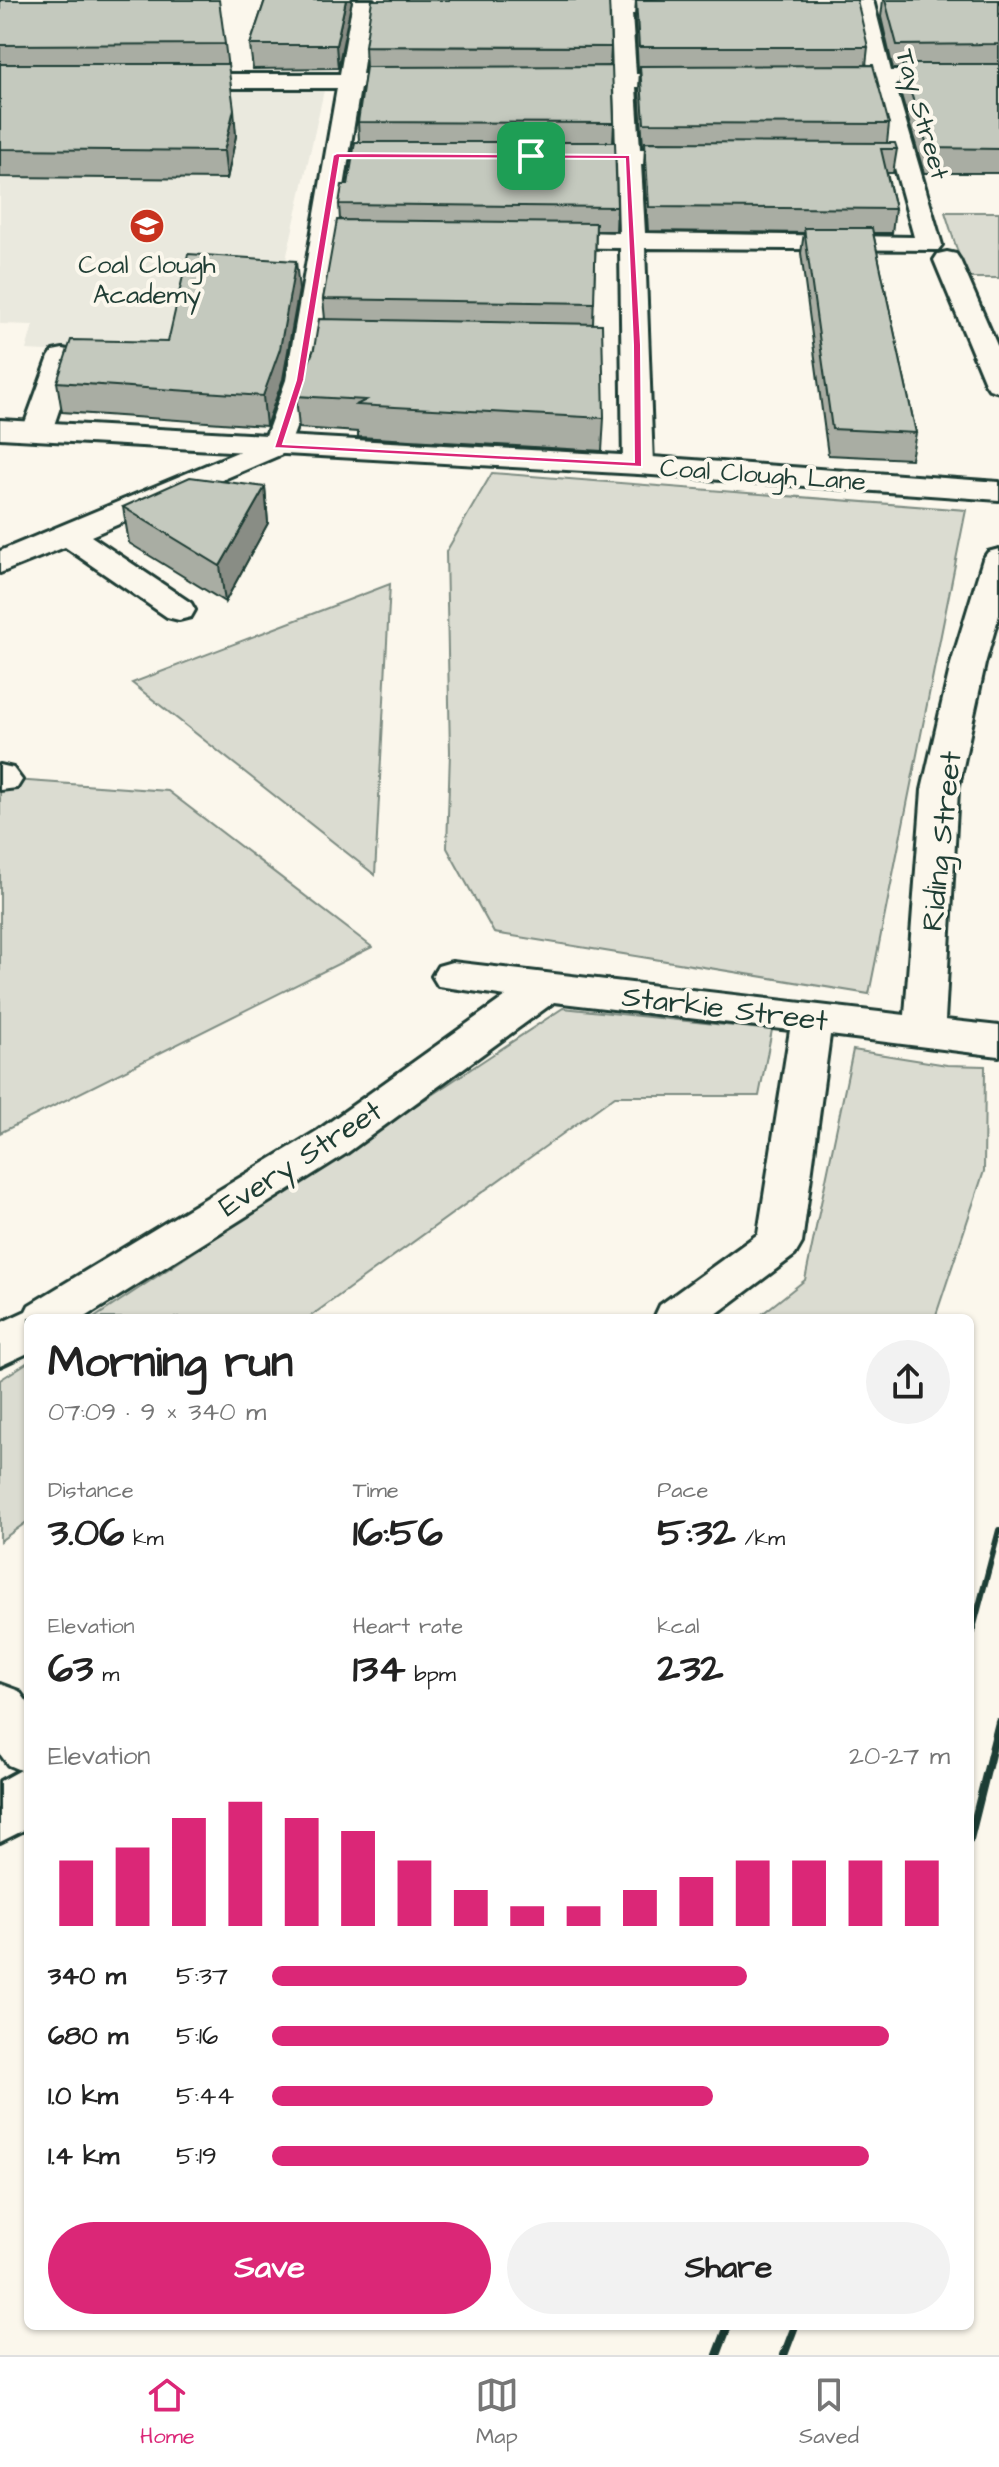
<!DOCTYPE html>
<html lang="en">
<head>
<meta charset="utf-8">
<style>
  body { margin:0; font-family:"Architects Daughter",sans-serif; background:#f2f2f2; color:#222; height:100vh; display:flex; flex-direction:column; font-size:30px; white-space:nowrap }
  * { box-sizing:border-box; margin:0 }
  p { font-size:26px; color:#767676 }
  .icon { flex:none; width:44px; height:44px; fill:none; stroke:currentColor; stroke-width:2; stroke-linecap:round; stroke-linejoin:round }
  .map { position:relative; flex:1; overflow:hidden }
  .side { position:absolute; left:24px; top:1314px; width:950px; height:1016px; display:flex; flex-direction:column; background:#fff; border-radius:12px; box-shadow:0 2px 6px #0004 }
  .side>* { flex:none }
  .pin { position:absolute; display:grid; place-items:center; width:68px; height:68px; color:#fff; margin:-34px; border-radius:16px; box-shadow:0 4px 12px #0006 }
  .round { display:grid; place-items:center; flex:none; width:84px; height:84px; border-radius:42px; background:#f2f2f2 }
  .headline { display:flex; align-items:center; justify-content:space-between; height:136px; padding:0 24px }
  h1 { font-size:44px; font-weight:800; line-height:60px }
  .metrics { display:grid; grid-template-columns:repeat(3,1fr); gap:12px; height:136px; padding:8px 24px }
  .metrics div { display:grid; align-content:center }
  .metrics b { font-size:40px; font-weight:800 }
  .metrics small { font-size:22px; font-weight:400 }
  .metrics p { font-size:22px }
  .chart { height:224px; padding:16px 24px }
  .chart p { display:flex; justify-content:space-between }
  .chart svg { width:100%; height:144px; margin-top:8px; stroke:#db2777; stroke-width:6 }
  .primary-button { display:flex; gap:16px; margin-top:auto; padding:16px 24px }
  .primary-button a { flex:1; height:92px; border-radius:48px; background:#db2777; color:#fff; font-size:32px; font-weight:800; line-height:92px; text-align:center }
  .primary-button a+a { background:#f2f2f2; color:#222 }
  ul { padding:0 24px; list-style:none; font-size:26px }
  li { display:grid; grid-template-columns:128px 96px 1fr; align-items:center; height:60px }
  li i { height:20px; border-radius:10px; background:#db2777 }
  .tabs { display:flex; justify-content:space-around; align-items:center; height:112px; border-top:2px solid #e0e0e0; background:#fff; font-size:22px; color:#767676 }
  .tabs a { display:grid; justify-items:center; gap:4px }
  .tabs .active { color:#db2777 }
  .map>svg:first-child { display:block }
  .built { fill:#eae9de }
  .green { fill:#dbdcd1; stroke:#7d8c82; stroke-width:2 }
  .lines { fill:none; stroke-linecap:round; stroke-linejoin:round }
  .street-casing { stroke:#1f3d34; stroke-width:6 }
  .secondary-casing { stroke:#1f3d34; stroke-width:6 }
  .street { fill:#fbf7ec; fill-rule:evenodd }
  .secondary { fill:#fbf7ec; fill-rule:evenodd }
  .rail-far1 { stroke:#1f3d34; stroke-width:6 }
  .rail { stroke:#1f3d34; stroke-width:8 }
  .wall { fill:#a9ada3; stroke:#1f3d34; stroke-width:2 }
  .shaded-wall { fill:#898d85; stroke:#1f3d34; stroke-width:2 }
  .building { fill:#c4c9be; stroke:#1f3d34; stroke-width:2 }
  .route { fill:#db2777; stroke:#fff; stroke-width:2; fill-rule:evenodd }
  .labels { text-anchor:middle; stroke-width:8; stroke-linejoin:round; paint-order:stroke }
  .far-street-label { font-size:26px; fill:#1f3d34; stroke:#fbf7ec }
  .far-poi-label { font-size:26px; fill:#1f3d34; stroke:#fbf7ec }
  .street-label { font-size:30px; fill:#1f3d34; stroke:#fbf7ec }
</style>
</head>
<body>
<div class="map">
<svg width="999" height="2355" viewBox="0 0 999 2355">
  <rect width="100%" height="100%" fill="#fbf7ec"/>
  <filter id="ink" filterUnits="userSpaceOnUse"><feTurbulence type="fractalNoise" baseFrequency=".0125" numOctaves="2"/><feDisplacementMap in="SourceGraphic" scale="16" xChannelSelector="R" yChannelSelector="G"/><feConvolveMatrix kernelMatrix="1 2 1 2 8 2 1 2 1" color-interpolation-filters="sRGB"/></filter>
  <g filter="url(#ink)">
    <path class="built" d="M0,85l325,1 -62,276 -237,-12 7,-25 -33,-1z"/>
    <path class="green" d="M945,212h54v66h-33z
      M492,473l474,37 -97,484 -375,-61 -47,-85 3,-96 -4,-200z
      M390,584l-15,291 -243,-192z
      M0,779l168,12 204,156 -372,186z
      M563,1008l209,22 -13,66h-144l-307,222h-214z
      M853,1050l94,15 38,1 -1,105 -49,147h-178l48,-38z
      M28,1362v159l-28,20v-161z"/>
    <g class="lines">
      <defs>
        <path id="street" d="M353,0h20l-11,74h60l11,7 -11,7h-62l-23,142 65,3 4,5 -4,5 -9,3h-58l-21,134 -27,72 -196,84 100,67 4,7 -4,7 -12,3 -12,-3 -102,-70 -65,26v-22l264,-110 22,-61 51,-292h-167l-11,-7 11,-7h170z
          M611,0l84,2 10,6 -10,6h-63l4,60 62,-1 11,7 -11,7h-62l4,62 63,1 8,2 4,5 -4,5 -8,2h-62l4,69 269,4 -42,-153h-58l-11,-7 11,-7 55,1 -16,-71h20l18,71h108v14l-104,-1 47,161 -4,5 -293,-2 8,217 -4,6 -11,3 -11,-3 -4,-6 -3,-217 -83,-1 -9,-3 -4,-5 4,-5 9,-3 82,2 -2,-69 -62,-1 -8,-2 -4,-5 4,-5 8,-2h61l-2,-62 -60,1 -11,-7 11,-7h59l-2,-60h-63l-10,-6 10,-6z
          M947,252l9,2 4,6 39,90v42l-10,-3 -4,-6 -51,-123 4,-6z
          M63,349l10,2 4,6 -25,74 -5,6 -10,3 -10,-3 -5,-6 27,-74 4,-6z
          M999,549v66l-14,49 -27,126 -13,230 54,6v30l-169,-21 -28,208 -7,12 -84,63h-57l6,-13 98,-71 32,-204 -236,-28 -207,151 -263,165h-56v35l-28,13v-43l26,-12 3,-6 288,-174 189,-135 -68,-10 -6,-10 6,-10 14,-4 453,53 17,-225 29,-126 32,-105 5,-7z
          M0,765l13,3 9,12 -5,8 -17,2z
          M0,1684l19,7 9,12v125l-28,14v-61l20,-11 -12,-5 -8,-11z"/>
        <path id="secondary" d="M0,420l638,36 361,26v18l-361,-26 -638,-36z"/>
      </defs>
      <use href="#street" class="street-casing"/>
      <use href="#secondary" class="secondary-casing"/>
      <use href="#street" class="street"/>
      <use href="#secondary" class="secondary"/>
      <path class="rail-far1" d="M970,1640l29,-110"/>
      <path class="rail" d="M970,1839l29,-117
        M717,2355l11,-29
        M784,2355l11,-29"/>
    </g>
    <path class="wall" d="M0,0l225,44 11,92 -9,43 -227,-2z
      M265,0h87l-14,68 -85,1 -3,-24z
      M636,0l232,47 -2,18 23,59 -2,19 10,6 -4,24h-6l8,36 -3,24h-19l43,200 -5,26 -83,-4 -27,-202 3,-20 -156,-2 -4,-65 1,-20h-2l-4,-57 1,-20h-2l-3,-53z
      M883,0h116v173h-75l-25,-85 3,-19h-9l-12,-52z
      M365,46l246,1 -1,19 4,57 -1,19 4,65 -1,24h-20l-3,93 11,94 -2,33 -244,-14v-5l-59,-4 -3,-32 29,-77 -2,-20 17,-79 -1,-16 9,-19 11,-43 -1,-20 8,-54z
      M299,290l-16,89 -17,47 -204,-14 -5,-30 111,-40z
      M265,487l3,36 -43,79 -96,-59 -6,-36z"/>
    <path class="shaded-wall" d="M346,0h6l-14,68 -2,-23z
      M234,109l2,27 -9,43 -3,-28z
      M296,261l3,29 -16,89 -17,47 -3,-30z
      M265,487l3,36 -43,79 -5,-36z"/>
    <path class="building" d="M0,0h219l6,44 -225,1z
      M265,0h81l-10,45h-86z
      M372,0h237l2,47 -246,-1z
      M636,0h221l11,47h-229z
      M885,0h114v44l-102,1z
      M0,64h228l6,45 -10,42 -224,-2z
      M902,64h97v85l-71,-1z
      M873,65l16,59 -245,-1 -4,-57z
      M612,66l2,57 -256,-1 8,-55z
      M355,142h260l2,65 -278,-3 3,-19h6z
      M645,142l250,1 2,6h-16l14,60 -246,-2z
      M337,220l259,3 -2,80 -271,-4z
      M804,228h68l44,205 -84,-4z
      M188,254l108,7 -16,88 -17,47 -206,-14 14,-42 97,2z
      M319,319l283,5 2,94 -248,-13 10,-5 -70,-4 18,-47z
      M190,477l75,10 -45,79 -97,-59z"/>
  </g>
  <path class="route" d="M337,153l293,2 11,190 1,122 -368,-19 22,-68 37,-225zM340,158l285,1 8,186 1,117 -351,-18 21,-64z"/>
  <defs>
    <symbol id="school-disc" viewBox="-11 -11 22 22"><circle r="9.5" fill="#c8321e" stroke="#fbf7ec"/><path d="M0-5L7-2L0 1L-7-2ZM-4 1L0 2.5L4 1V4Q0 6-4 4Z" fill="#fff"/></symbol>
  </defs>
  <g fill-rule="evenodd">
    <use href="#school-disc" x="127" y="206" width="40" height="40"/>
  </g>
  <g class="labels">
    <g class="far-street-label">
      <text transform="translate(923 114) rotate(74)" y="9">Tay Street</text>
      <text transform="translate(763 474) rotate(4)" y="9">Coal Clough Lane</text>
    </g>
    <g class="far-poi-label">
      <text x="147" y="273">Coal Clough<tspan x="147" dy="30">Academy</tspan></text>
    </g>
    <g class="street-label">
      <text transform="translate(941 841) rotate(-84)" y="10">Riding Street</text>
      <text transform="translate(725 1008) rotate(7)" y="10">Starkie Street</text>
      <text transform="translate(300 1158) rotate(-33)" y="10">Every Street</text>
    </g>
  </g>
</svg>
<div class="pin" style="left:531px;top:156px;background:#1e9e55"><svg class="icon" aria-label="arrive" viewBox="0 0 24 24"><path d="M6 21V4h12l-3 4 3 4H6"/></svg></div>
<section class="side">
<div class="headline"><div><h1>Morning run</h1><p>07:09 · 9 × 340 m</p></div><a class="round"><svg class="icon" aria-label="share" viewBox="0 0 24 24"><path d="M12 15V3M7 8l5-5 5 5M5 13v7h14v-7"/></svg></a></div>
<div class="metrics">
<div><p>Distance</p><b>3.06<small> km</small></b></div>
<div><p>Time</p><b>16:56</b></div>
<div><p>Pace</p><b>5:32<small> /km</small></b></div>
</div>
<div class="metrics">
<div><p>Elevation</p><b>63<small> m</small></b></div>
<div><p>Heart rate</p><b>134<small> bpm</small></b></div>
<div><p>kcal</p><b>232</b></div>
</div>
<div class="chart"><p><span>Elevation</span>20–27 m</p>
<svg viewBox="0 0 160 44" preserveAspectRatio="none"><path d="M5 44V24M15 44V20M25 44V11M35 44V6M45 44V11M55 44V15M65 44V24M75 44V33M85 44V38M95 44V38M105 44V33M115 44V29M125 44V24M135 44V24M145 44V24M155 44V24"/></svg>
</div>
<ul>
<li><b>340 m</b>5:37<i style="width:70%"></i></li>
<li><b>680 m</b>5:16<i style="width:91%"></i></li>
<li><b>1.0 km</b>5:44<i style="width:65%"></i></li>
<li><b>1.4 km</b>5:19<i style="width:88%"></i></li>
</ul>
<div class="primary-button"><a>Save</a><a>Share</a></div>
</section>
</div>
<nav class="tabs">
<a class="active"><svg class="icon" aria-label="home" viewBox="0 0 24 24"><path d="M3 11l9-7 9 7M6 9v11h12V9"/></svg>Home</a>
<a><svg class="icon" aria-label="map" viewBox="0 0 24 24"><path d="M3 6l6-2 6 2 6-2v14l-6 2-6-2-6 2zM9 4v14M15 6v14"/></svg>Map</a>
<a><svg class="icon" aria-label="saved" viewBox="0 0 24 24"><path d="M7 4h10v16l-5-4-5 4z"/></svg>Saved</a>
</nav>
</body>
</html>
